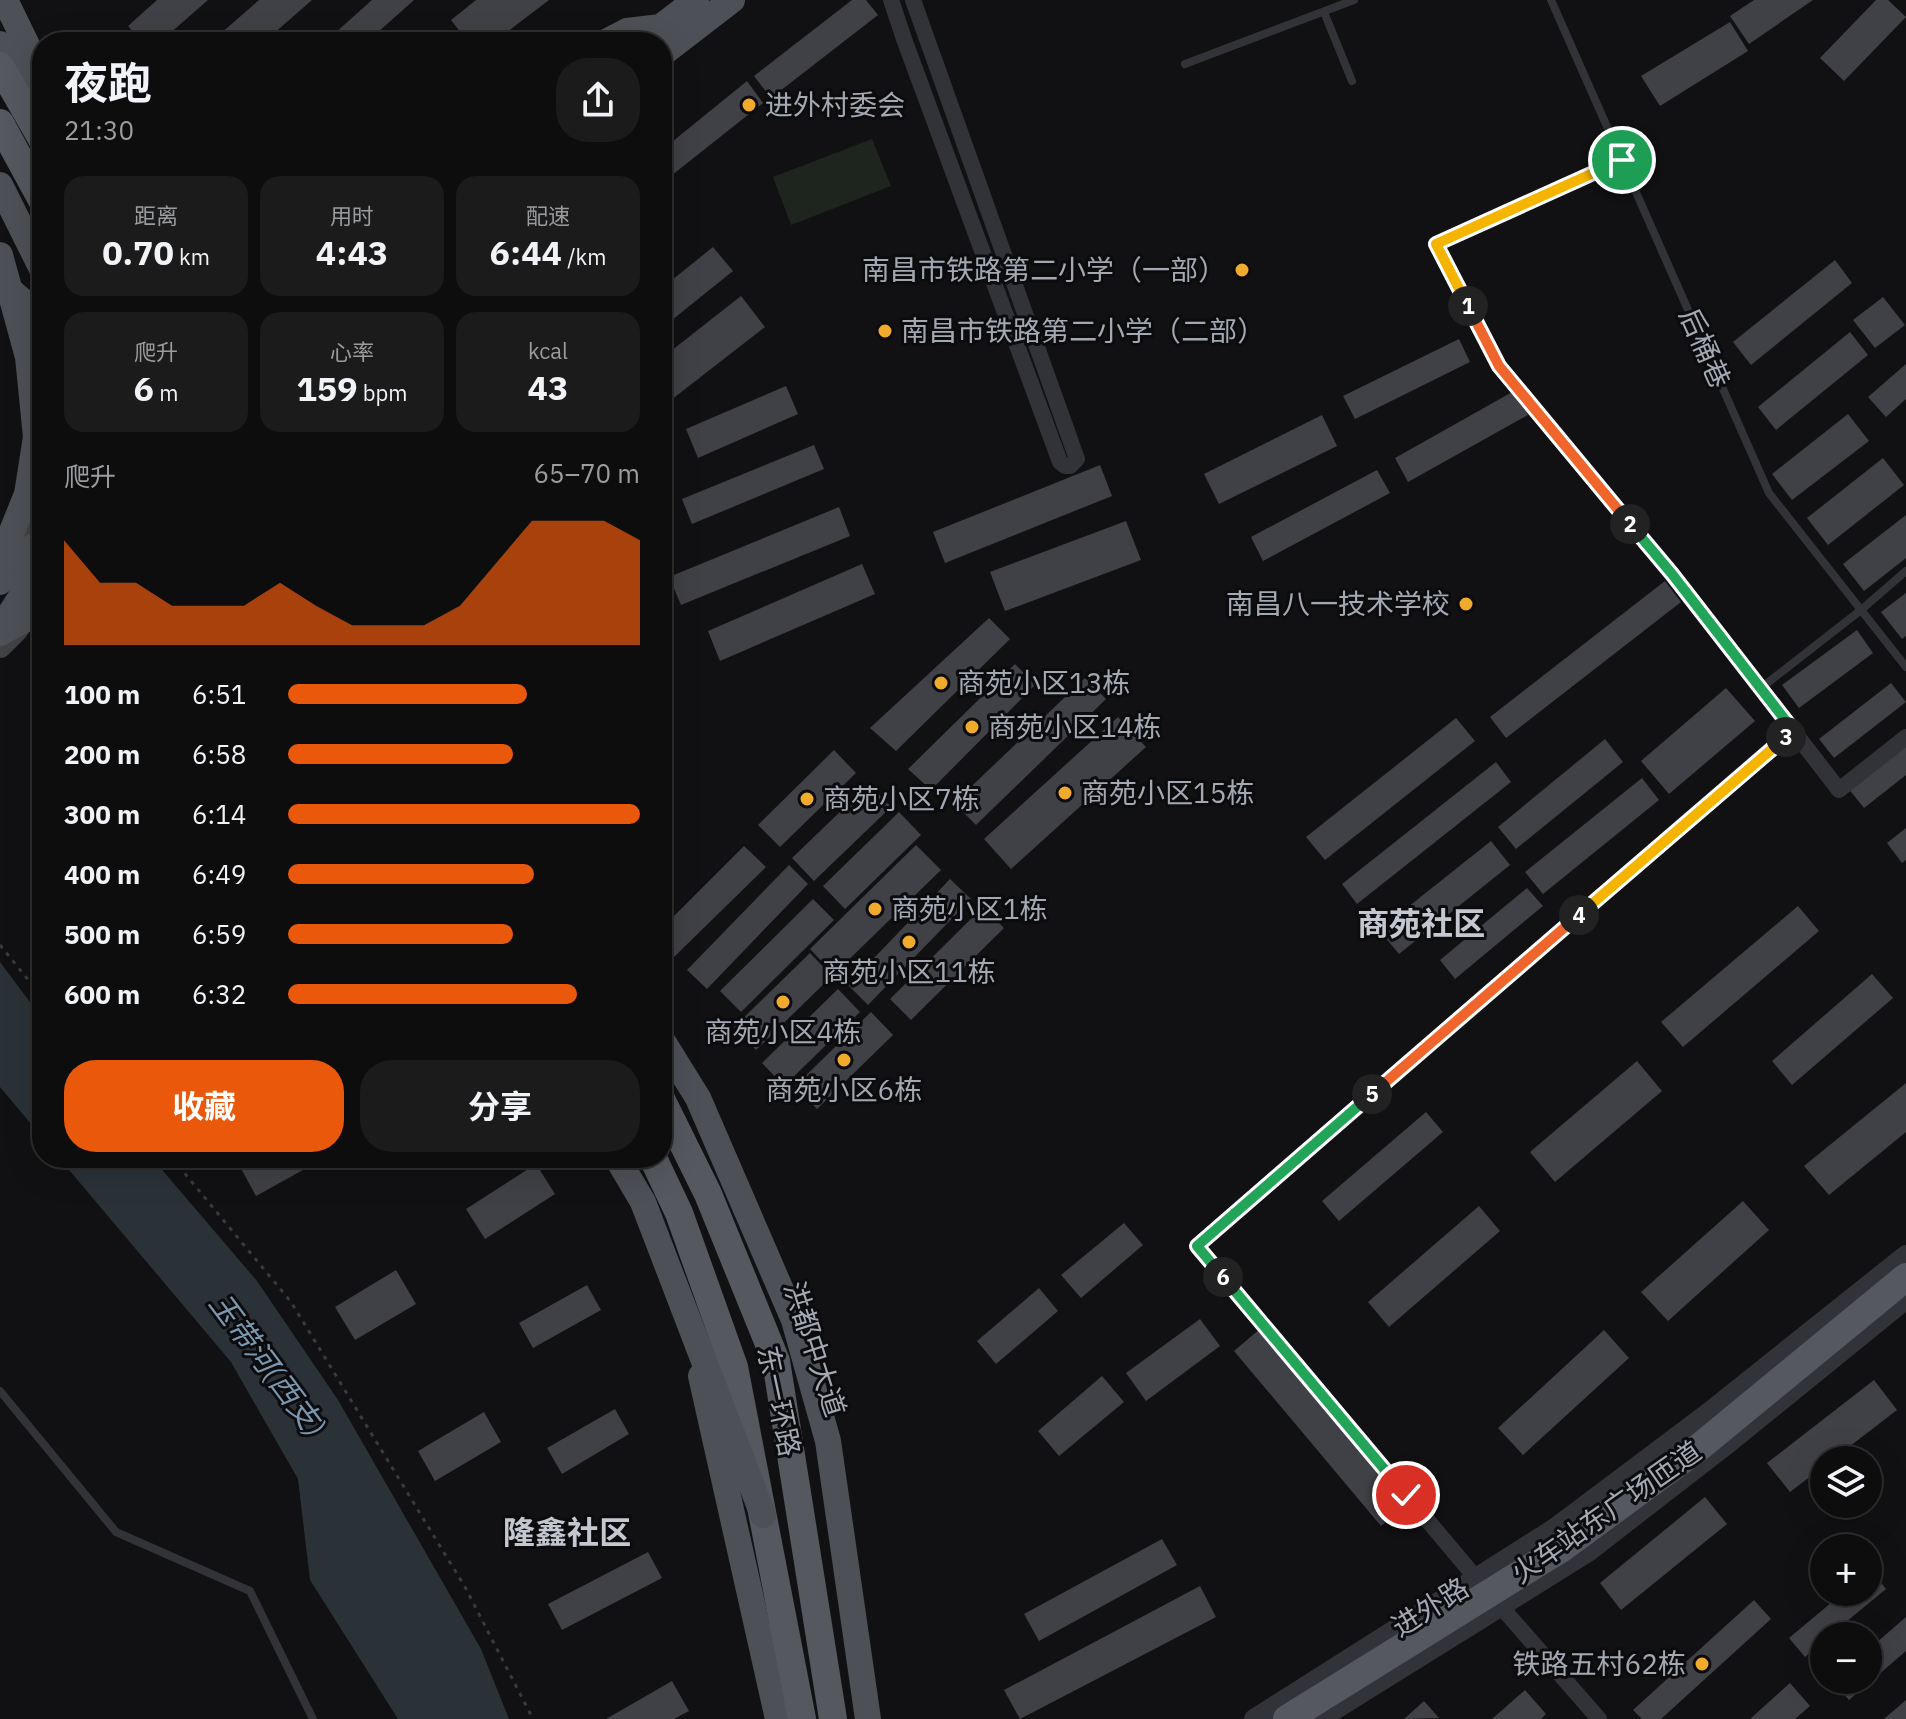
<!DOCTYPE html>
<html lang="zh">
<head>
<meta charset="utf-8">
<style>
  body { margin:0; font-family:"IBM Plex Sans","Noto Sans SC",sans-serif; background:#1b1b1c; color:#f1f3f6; height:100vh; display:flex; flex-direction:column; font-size:30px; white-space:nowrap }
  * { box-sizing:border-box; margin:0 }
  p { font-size:26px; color:#9a9c9e }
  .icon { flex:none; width:44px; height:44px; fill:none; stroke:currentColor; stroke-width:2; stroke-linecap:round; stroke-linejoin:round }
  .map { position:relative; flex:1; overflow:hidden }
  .details { position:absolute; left:32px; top:32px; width:640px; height:1136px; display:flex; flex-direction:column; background:#0d0d0e; border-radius:32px; box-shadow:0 8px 32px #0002,0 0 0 2px #2d2d2e }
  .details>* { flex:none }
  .buttons { position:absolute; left:1810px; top:1446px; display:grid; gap:16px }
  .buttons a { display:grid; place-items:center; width:72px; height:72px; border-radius:50%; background:#0d0d0e; box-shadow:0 8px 32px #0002,0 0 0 2px #2d2d2e; font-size:40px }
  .pin { position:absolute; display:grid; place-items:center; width:68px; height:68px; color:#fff; margin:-34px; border:4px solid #fff; border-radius:50%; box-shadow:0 2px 8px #0007 }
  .km { position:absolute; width:40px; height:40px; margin:-20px; border-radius:50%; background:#222; color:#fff; font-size:22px; line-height:40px; text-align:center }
  .round { display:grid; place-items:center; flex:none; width:84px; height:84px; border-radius:32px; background:#1b1b1c }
  .summary { display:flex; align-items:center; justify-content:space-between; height:136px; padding:0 32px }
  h1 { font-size:44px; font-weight:700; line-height:60px }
  .stats { display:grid; grid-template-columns:repeat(3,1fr); gap:12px; height:136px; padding:8px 32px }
  .stats div { display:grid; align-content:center; border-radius:20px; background:#1b1b1c; text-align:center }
  .stats b { font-size:34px; font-weight:700 }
  .stats small { font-size:22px; font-weight:400 }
  .stats p { font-size:22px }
  .chart { height:224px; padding:16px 32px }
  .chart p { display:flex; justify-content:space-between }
  .chart svg { width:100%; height:144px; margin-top:8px; fill:#ea580c; opacity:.7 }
  .primary-button { display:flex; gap:16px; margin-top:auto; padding:16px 32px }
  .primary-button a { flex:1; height:92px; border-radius:32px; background:#ea580c; color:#fff; font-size:32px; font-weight:700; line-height:92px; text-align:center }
  .primary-button a+a { background:#1b1b1c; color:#f1f3f6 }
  ul { padding:0 32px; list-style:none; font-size:26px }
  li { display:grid; grid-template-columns:128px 96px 1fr; align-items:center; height:60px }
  li i { height:20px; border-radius:10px; background:#ea580c }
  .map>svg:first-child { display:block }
  .green { fill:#1e251e }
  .water { fill:#2a3238 }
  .building { fill:#404146 }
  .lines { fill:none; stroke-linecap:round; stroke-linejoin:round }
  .path { stroke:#383a3f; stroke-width:3; stroke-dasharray:4 6; stroke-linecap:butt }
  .service { stroke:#323338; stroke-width:8 }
  .minor { stroke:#323338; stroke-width:16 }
  .tertiary { stroke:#323338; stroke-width:20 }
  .secondary { stroke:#404248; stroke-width:24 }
  .primary { stroke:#4e5057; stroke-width:26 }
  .trunk { stroke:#565860; stroke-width:28 }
  .primary-bridge { stroke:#4e5057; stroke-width:26 }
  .trunk-bridge { stroke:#565860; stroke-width:28 }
  .split-1-casing { stroke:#fff; stroke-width:16 }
  .split-2-casing { stroke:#fff; stroke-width:16 }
  .split-3-casing { stroke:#fff; stroke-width:16 }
  .split-4-casing { stroke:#fff; stroke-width:16 }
  .split-5-casing { stroke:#fff; stroke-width:16 }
  .split-6-casing { stroke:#fff; stroke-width:16 }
  .split-7-casing { stroke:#fff; stroke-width:16 }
  .split-1 { stroke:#f5b400; stroke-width:10 }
  .split-2 { stroke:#f0652b; stroke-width:10 }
  .split-3 { stroke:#22a559; stroke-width:10 }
  .split-4 { stroke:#f5b400; stroke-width:10 }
  .split-5 { stroke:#f0652b; stroke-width:10 }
  .split-6 { stroke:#22a559; stroke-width:10 }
  .split-7 { stroke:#22a559; stroke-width:10 }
  .poi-dot { fill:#f0ab2c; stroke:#0c0c0e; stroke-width:3 }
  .labels { text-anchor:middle; stroke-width:6; stroke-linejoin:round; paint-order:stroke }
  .poi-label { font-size:28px; fill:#a3a8b3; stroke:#0c0c0e; text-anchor:start }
  .street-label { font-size:28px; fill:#a3a8b3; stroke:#0c0c0e }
  .water-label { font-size:30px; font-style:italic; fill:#7997af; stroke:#0c0c0e }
  .quarter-label { font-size:32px; font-weight:bold; fill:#c4c7d0; stroke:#0c0c0e }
</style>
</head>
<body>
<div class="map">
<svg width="1906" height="1719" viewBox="0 0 1906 1719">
  <rect width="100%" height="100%" fill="#111113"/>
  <path class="green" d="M872,139l19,47 -100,39 -18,-48z"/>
  <path class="water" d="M0,962l42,56v119l-42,-50z
    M59,1158h93l105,123 81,119 143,249 28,70h-111l-88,-139 -12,-101 -67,-117z"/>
  <path class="building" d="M157,0h51l-48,42h-18l-14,-16z
    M259,0h53l-48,42h-53z
    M372,0h42l-47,42h-42z
    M476,0h73l-55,42h-26l-17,-22z
    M852,0h14l12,15 -107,83 -17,-22z
    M1754,0h59l-64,44 -19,-28z
    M1876,0h12l18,17 -62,64 -24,-23z
    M1730,22l18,29 -88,55 -19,-30z
    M747,81l16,22 -101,80v-33z
    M713,247l20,24 -71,57v-40z
    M1835,260l17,23 -101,82 -18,-23z
    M741,296l24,31 -103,80v-49z
    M1883,297l22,28 -30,23 -22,-28z
    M1850,332l18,23 -92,75 -18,-23z
    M1459,339l11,23 -115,57 -12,-23z
    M1906,364v35l-20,18 -18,-20z
    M786,386l12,28 -100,44 -12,-29z
    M1514,391l14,24 -120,67 -13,-24z
    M1848,414l21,27 -77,59 -20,-26z
    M1322,415l15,31 -118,58 -15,-30z
    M814,445l10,24 -132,55 -10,-25z
    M1883,458l21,27 -76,60 -21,-27z
    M1100,465l12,31 -167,67 -12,-31z
    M1377,470l13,23 -127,68 -12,-24z
    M839,507l11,29 -169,69 -12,-28z
    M1906,515v43l-42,33 -21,-27z
    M662,518l10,13 -10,7z
    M1126,521l15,39 -136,51 -15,-39z
    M862,564l13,30 -155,67 -12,-30z
    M1665,581l16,21 -175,136 -16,-21z
    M1906,593v43l-4,3 -21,-27z
    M989,618l21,21 -114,112 -26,-23z
    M1857,630l16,23 -74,55 -17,-23z
    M1015,664l20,21 -104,105 -23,-21z
    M1085,678l21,21 -130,126 -22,-22z
    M1891,683l15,19 -72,56 -15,-19z
    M1726,688l29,33 -86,73 -28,-33z
    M1118,717l28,30 -135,122 -27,-30z
    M1456,718l19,23 -150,119 -19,-23z
    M1605,739l18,23 -107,87 -18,-22z
    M1906,740v35l-42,33 -17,-21z
    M834,750l22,23 -76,74 -22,-22z
    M1496,762l15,20 -154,122 -15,-20z
    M1642,778l17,22 -116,94 -18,-22z
    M869,784l22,23 -77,74 -22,-23z
    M899,812l22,23 -76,74 -22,-23z
    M1906,828v32l-4,3 -15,-20z
    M1491,841l19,24 -111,89 -20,-24z
    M916,845l25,25 -107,104 -24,-25z
    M744,846l22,21 -94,92 -10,-10v-21z
    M789,865l19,19 -101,105 -20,-19z
    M950,879l21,20 -103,106 -20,-20z
    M1527,888l16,18 -88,73 -15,-19z
    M813,899l21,21 -93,92 -21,-21z
    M1798,906l21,25 -136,116 -22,-25z
    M983,907l21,21 -93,92 -21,-21z
    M42,918v26l-12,-13z
    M810,953l22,23 -76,74 -22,-23z
    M1872,974l21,24 -101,87 -20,-24z
    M838,989l22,23 -76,74 -22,-23z
    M871,1012l22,23 -76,74 -22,-23z
    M1637,1061l25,30 -107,91 -25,-30z
    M1906,1083v49l-77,63 -25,-29z
    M1426,1112l17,20 -104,89 -17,-20z
    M252,1158h56l4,7 -56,31 -17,-31z
    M536,1164l19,30 -70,45 -19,-30z
    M1743,1201l26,29 -101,91 -27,-29z
    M1479,1206l21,25 -111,96 -21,-25z
    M1124,1223l19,22 -62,53 -20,-23z
    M396,1270l20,34 -61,36 -20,-33z
    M587,1285l14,25 -68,38 -14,-25z
    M1039,1288l19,23 -62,53 -19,-23z
    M1200,1319l20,27 -74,55 -20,-28z
    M1261,1328l147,175 -27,23 -147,-175z
    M1604,1330l25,28 -106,97 -25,-27z
    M1102,1376l22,26 -65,54 -21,-25z
    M1874,1380l23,30 -65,50h-8v6l-34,26 -23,-29z
    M615,1409l14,25 -67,40 -15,-26z
    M484,1412l17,30 -66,39 -17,-30z
    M1705,1497l22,27 -106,86 -21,-27z
    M1162,1539l15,26 -138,76 -15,-27z
    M648,1552l14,26 -100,52 -14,-26z
    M1871,1570l15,19 -57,47h-5v4l-19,17 -16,-19 55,-46h24v-20z
    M1200,1586l16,31 -196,102 -16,-29z
    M1754,1600l17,19 -110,100h-19l-9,-9z
    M1906,1617v34l-57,49 -18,-20h37v-30z
    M672,1681l17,30 -15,8h-68z
    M1790,1683l20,23 -15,13h-45z
    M1525,1690l21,24 -5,5h-49z
    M1906,1700v19h-22z
    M1424,1701l15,17 -35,1z"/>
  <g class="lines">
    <path class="path" d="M0,945l42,52
      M172,1158l119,144 174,285 68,132"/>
    <path class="service" d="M1551,0l218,493 137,174
      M1324,12l28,69
      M1185,64l169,-64
      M1761,688l100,-78 45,-39
      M0,1391l116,141 134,59 63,128"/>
    <path class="minor" d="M891,0l13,39 156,423 5,4h5l7,-7 -164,-459
      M1622,160l-186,84 63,122 173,208 167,216 67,-53
      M1599,1719l-123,-141 -279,-332 596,-516"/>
    <path class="tertiary" d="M1254,1719l301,-191 153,-115 198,-158
      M1320,1719l268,-167 142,-110 176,-143"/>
    <path class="secondary" d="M7,549l35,-22
      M0,646l16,-16 26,-38"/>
    <path class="primary" d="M5,0l37,76
      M606,42l21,-11 34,-4
      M641,42l55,-42
      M0,44l23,40
      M662,54l70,-54
      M0,185l42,84
      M3,284l39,34
      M0,582l31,-30
      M662,1040l36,58 96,222 34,121 40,278
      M701,1376l77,343"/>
    <path class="trunk" d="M0,66l42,73
      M0,123l42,77
      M662,1101l46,93 68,167 57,358
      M653,1158l26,55 55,154 68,352"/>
    <path class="primary-bridge" d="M0,255l28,102 8,80 -9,57 -27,67
      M0,565l42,-23
      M0,624l10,-10 32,-50
      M0,633l42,-23
      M617,1158l26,44 120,313"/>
    <path class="trunk-bridge" d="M1287,1719l275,-171 135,-99 209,-172"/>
  </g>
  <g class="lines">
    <defs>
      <path id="split-1" d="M1468,306l-32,-62 186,-84"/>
      <path id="split-2" d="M1468,306l31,60 131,158"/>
      <path id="split-3" d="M1630,524l42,50 121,156 -7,7"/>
      <path id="split-4" d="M1579,915l207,-178"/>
      <path id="split-5" d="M1372,1094l207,-179"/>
      <path id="split-6" d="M1223,1277l-26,-31 175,-152"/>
      <path id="split-7" d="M1223,1277l183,218"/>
    </defs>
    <use href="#split-1" class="split-1-casing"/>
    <use href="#split-2" class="split-2-casing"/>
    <use href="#split-3" class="split-3-casing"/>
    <use href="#split-4" class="split-4-casing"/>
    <use href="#split-5" class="split-5-casing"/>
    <use href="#split-6" class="split-6-casing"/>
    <use href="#split-7" class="split-7-casing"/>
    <use href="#split-1" class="split-1"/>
    <use href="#split-2" class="split-2"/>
    <use href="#split-3" class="split-3"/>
    <use href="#split-4" class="split-4"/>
    <use href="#split-5" class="split-5"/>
    <use href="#split-6" class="split-6"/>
    <use href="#split-7" class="split-7"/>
  </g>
  <g class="poi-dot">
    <circle cx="749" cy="105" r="8"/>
    <circle cx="1242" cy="270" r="8"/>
    <circle cx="885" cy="331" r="8"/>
    <circle cx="1466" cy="604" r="8"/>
    <circle cx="941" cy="683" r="8"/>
    <circle cx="972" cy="727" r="8"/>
    <circle cx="1065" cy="793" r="8"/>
    <circle cx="807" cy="799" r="8"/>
    <circle cx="875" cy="909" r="8"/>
    <circle cx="909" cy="942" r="8"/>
    <circle cx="783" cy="1002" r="8"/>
    <circle cx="844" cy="1060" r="8"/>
    <circle cx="1702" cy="1664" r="8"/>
  </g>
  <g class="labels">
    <g class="poi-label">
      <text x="765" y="115">进外村委会</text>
      <text x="1226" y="280" text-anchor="end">南昌市铁路第二小学（一部）</text>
      <text x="901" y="341">南昌市铁路第二小学（二部）</text>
      <text x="1450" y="614" text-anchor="end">南昌八一技术学校</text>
      <text x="957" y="693">商苑小区13栋</text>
      <text x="988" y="737">商苑小区14栋</text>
      <text x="1081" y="803">商苑小区15栋</text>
      <text x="823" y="809">商苑小区7栋</text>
      <text x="891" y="919">商苑小区1栋</text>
      <text x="909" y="982" text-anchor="middle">商苑小区11栋</text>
      <text x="783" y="1042" text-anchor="middle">商苑小区4栋</text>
      <text x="844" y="1100" text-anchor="middle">商苑小区6栋</text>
      <text x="1686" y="1674" text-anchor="end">铁路五村62栋</text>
    </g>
    <g class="street-label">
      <text transform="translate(1705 348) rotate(66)" y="10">后桶巷</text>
      <text transform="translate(815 1349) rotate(72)" y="10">洪都中大道</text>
      <text transform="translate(779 1401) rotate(78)" y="10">东一环路</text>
      <text transform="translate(1606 1512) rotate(-35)" y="10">火车站东广场匝道</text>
      <text transform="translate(1430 1607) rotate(-32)" y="10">进外路</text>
    </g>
    <g class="water-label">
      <text transform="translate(267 1365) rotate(53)" y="10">玉带河(西支)</text>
    </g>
    <g class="quarter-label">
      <text x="1421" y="935">商苑社区</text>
      <text x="567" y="1544">隆鑫社区</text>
    </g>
  </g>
</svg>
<div class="buttons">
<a><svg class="icon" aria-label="layers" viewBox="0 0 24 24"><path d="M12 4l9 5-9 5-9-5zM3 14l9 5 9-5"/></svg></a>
<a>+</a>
<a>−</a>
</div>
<div class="pin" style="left:1622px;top:160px;background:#1e9e55"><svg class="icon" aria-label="arrive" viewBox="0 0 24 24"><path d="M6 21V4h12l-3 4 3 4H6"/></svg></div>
<div class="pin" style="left:1406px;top:1495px;background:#d93025"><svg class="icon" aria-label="check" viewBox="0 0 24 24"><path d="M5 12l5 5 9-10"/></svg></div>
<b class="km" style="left:1468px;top:306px">1</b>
<b class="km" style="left:1630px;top:524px">2</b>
<b class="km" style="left:1786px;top:737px">3</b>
<b class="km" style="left:1579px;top:915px">4</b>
<b class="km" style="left:1372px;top:1094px">5</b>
<b class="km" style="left:1223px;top:1277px">6</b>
<section class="details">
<div class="summary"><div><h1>夜跑</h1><p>21:30</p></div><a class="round"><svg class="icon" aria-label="share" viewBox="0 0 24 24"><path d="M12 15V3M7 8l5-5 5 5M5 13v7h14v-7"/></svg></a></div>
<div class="stats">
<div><p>距离</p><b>0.70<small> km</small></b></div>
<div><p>用时</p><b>4:43</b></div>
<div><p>配速</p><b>6:44<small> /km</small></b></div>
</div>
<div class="stats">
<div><p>爬升</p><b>6<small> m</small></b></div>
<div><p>心率</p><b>159<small> bpm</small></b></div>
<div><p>kcal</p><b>43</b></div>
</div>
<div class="chart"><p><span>爬升</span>65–70 m</p>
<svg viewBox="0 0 160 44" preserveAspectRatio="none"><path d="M0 44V12L10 25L20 25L30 32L40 32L50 32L60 25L70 32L80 38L90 38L100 38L110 32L120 19L130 6L140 6L150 6L160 12V44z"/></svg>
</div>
<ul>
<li><b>100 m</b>6:51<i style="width:68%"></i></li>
<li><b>200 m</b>6:58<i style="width:64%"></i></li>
<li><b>300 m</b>6:14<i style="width:100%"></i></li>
<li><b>400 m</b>6:49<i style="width:70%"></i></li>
<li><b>500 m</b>6:59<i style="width:64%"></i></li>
<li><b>600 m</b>6:32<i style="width:82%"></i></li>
</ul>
<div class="primary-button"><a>收藏</a><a>分享</a></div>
</section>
</div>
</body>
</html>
